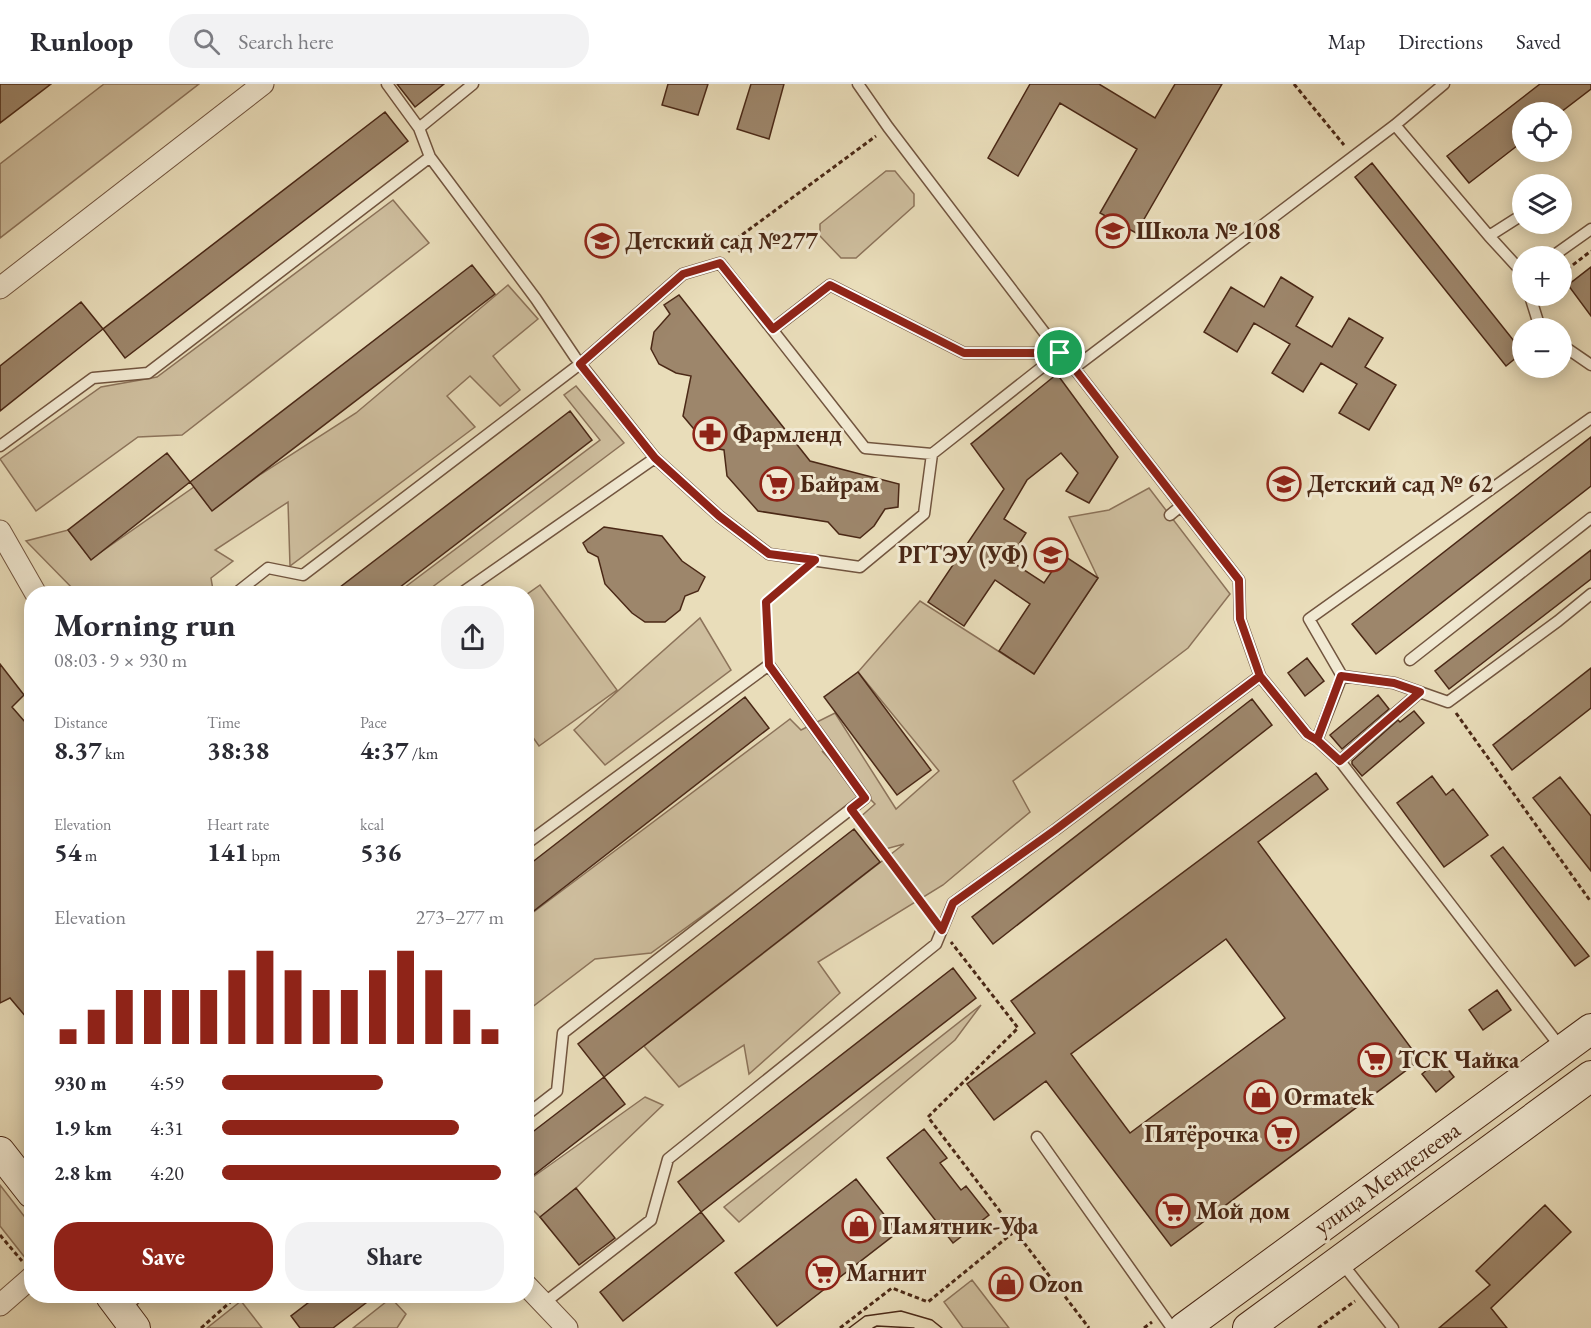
<!DOCTYPE html>
<html lang="en">
<head>
<meta charset="utf-8">
<style>
  body { margin:0; font-family:"EB Garamond",serif; background:#f2f2f3; color:#2b2b33; height:100vh; display:flex; flex-direction:column; font-size:22px; white-space:nowrap }
  * { box-sizing:border-box; margin:0 }
  p { font-size:20px; color:#7c7c81 }
  .icon { flex:none; width:33px; height:33px; fill:none; stroke:currentColor; stroke-width:2; stroke-linecap:round; stroke-linejoin:round }
  .map { position:relative; flex:1; overflow:hidden }
  .side { position:absolute; left:24px; top:502px; width:510px; height:717px; display:flex; flex-direction:column; background:#fff; border-radius:24px; box-shadow:0 3px 15px #0003 }
  .side>* { flex:none }
  .controls { position:absolute; left:1512px; top:18px; display:grid; gap:12px }
  .controls a { display:grid; place-items:center; width:60px; height:60px; border-radius:50%; background:#fff; box-shadow:0 3px 15px #0003; font-size:30px }
  .pin { position:absolute; display:grid; place-items:center; width:51px; height:51px; color:#fff; margin:-26px; border:3px solid #fff; border-radius:50%; box-shadow:0 2px 6px #0007 }
  .round { display:grid; place-items:center; flex:none; width:63px; height:63px; border-radius:24px; background:#f2f2f3 }
  .summary { display:flex; align-items:center; justify-content:space-between; height:102px; padding:0 30px }
  h1 { font-size:33px; font-weight:700; line-height:45px }
  .stats { display:grid; grid-template-columns:repeat(3,1fr); gap:9px; height:102px; padding:6px 30px }
  .stats div { display:grid; align-content:center }
  .stats b { font-size:26px; font-weight:700 }
  .stats small { font-size:16px; font-weight:400 }
  .stats p { font-size:16px }
  .chart { height:168px; padding:12px 30px }
  .chart p { display:flex; justify-content:space-between }
  .chart svg { width:100%; height:108px; margin-top:6px; stroke:#8f2418; stroke-width:6 }
  .action { display:flex; gap:12px; margin-top:auto; padding:12px 30px }
  .action a { flex:1; height:69px; border-radius:24px; background:#8f2418; color:#fff; font-size:24px; font-weight:700; line-height:69px; text-align:center }
  .action a+a { background:#f2f2f3; color:#2b2b33 }
  ul { padding:0 30px; list-style:none; font-size:20px }
  li { display:grid; grid-template-columns:96px 72px 1fr; align-items:center; height:45px }
  li i { height:15px; border-radius:8px; background:#8f2418 }
  header { display:flex; align-items:center; gap:36px; box-sizing:border-box; height:84px; padding:0 30px; background:#fff; border-bottom:2px solid #e1e1e2 }
  header strong { font-size:28px }
  nav { display:flex; gap:33px; margin-inline-start:auto; font-size:21px }
  .search { width:420px; height:54px; background:#f2f2f3; display:flex; align-items:center; gap:15px; box-sizing:border-box; padding:0 21px; border-radius:24px; color:#7c7c81; font-size:22px }
  .map>svg:first-child { display:block }
  .green { fill:#cebe9e; stroke:#8c735a; stroke-width:1.5 }
  .building { fill:#9d866b; stroke:#4a2816; stroke-width:1.5; fill-rule:evenodd }
  .lines { fill:none; stroke-linecap:round; stroke-linejoin:round }
  .lane-casing { stroke:#72553f; stroke-width:13 }
  .street-casing { stroke:#72553f; stroke-width:23 }
  .secondary-casing { stroke:#4a2816; stroke-width:32 }
  .path { stroke:#4a2816; stroke-width:3; stroke-dasharray:4.5 3; stroke-linecap:butt }
  .lane { stroke:#f1e9d2; stroke-width:10 }
  .street { stroke:#f1e9d2; stroke-width:21 }
  .secondary { stroke:#f1e9d2; stroke-width:30 }
  .tram { stroke:#4a2816; stroke-width:1.5 }
  .route-casing { stroke:#fff; stroke-width:12 }
  .route { stroke:#8f2418; stroke-width:8 }
  .labels { text-anchor:middle; stroke-width:6; stroke-linejoin:round; paint-order:stroke }
  .poi-label { font-size:24px; font-weight:bold; fill:#4a2816; stroke:#f1e9d2; text-anchor:start }
  .street-label { font-size:24px; fill:#4a2816; stroke:#f1e9d2 }
</style>
</head>
<body>
<header>
<strong>Runloop</strong>
<div class="search"><svg class="icon" aria-label="search" viewBox="0 0 24 24"><circle cx="10" cy="10" r="6"/><path d="M15 15l6 6"/></svg>Search here</div>
<nav><a>Map</a><a>Directions</a><a>Saved</a></nav>
</header>
<div class="map">
<svg width="1591" height="1244" viewBox="0 0 1591 1244">
  <rect width="100%" height="100%" fill="#e9ddba"/>
  <filter id="stains"><feTurbulence type="fractalNoise" baseFrequency=".00333" numOctaves="4"/><feColorMatrix values="0 0 0 0 .2 0 0 0 0 .09 0 0 0 0 .02 0 0 0 .5 -.17"/></filter>
  <radialGradient id="worn" r=".72"><stop offset=".6" stop-color="#630" stop-opacity="0"/><stop offset="1" stop-color="#630" stop-opacity=".3"/></radialGradient>
  <path class="green" d="M104,0h95l-199,154v-74z
    M886,87h9l19,23v12l-58,52h-15l-21,-22v-12z
    M393,116l36,43 -247,192 -44,2 -102,74 -36,-52 101,-72 56,-10z
    M508,201l30,34 -45,37 27,34 -20,16 -30,-30 -23,20 28,31 -185,139 -2,-64 -73,48 18,11 -22,17 2,12 -4,4h-131l-52,-53 42,-11 23,29 103,-72 18,23 49,-36 95,-61z
    M576,302l48,57 -201,151h-27l204,-154 -36,-45z
    M1149,404l81,106 -42,54 -175,133 17,31 -87,73 -125,77 22,31 -91,81 -5,-29 -65,42 -35,-41 260,-202 -22,6 -24,-31 17,-15 -53,-53 43,47 -214,155 -56,6 -68,52v-94l263,-198 11,11 34,-17 61,96 43,-38 -81,-99 62,-71 114,73 64,-96 -29,-61 40,-7z
    M540,501l77,105 -78,56 -12,-17 -1,-134z
    M700,534l31,52 -126,95 -31,-35z
    M981,921l-26,35 -216,182 -15,-15z
    M645,1013l18,8 -87,83 -36,29 -13,-13 -1,-22z
    M0,1101l31,40 1,38 -2,1 -30,-38z
    M972,1196l37,48h-46l-19,-26z
    M391,1214l15,16 -9,14h-44z
    M241,1217l21,27h-55z"/>
  <path class="building" d="M0,0h51l-51,39z
    M397,0h47l-29,23z
    M668,0h40l-10,31 -36,-10z
    M751,0h33l-15,55 -32,-10z
    M1030,0h69l56,34 20,-34h47l-86,149 -36,-20 37,-64 -77,-46 -42,73 -30,-18z
    M1540,0h51v5l-30,23h-39v30l-53,41 -22,-27z
    M385,28l23,29 -283,217 -22,-29z
    M1372,79l150,188v2l-16,13 -151,-189z
    M472,181l23,29 -283,217 -22,-29 -99,78 -23,-30 99,-77 23,29z
    M1591,183v49l-23,-31z
    M1281,193l32,20 -17,29 36,21 17,-29 34,20 -18,29 31,18 -27,45 -30,-17 18,-29 -36,-21 -18,29 -31,-19 18,-29 -36,-21 -17,29 -33,-20 27,-45 33,20z
    M679,211l131,166 89,23 -1,23 -13,2 -11,17 -14,12 -21,-4 -11,-12 -70,-11 -31,-35 -3,-26 -15,-3 -26,-31 8,-40 -15,-3 -17,-9 -8,-15 3,-17 16,-18 -6,-9z
    M81,218l22,27 -103,82v-45z
    M1057,290l61,83 -29,46 -23,-12 12,-18 -17,-20 -34,27 -23,39 22,14 -17,27 35,23 19,-28 35,23 -64,96 -35,-23 31,-47 -35,-24 -31,46 -36,-24 76,-113 -33,-45z
    M570,327l22,29 -201,154h-60z
    M1591,353v49l-215,168 -24,-30z
    M604,443l58,9 20,25 23,16 -7,14 -13,5 -5,14 -15,12h-20l-13,-9 -27,-29 -7,-27 -10,-5 -5,-9z
    M1591,466v29l-142,110 -14,-18z
    M1307,574l17,23 -19,15 -17,-23z
    M0,580l24,31 -12,12 20,23v294l-22,-26 -10,5z
    M1591,584v40l-79,62 -19,-25z
    M858,588l73,98 -34,25 -73,-98z
    M1378,611l11,14 -47,40 -12,-14z
    M745,613l24,31 -243,189v-50z
    M1252,615l20,26 -279,219 -21,-27z
    M1414,627l10,12 -62,53 -10,-12v-3l46,-41 2,2z
    M1316,689l12,16 -70,53 162,218 -249,186 -125,-165 -52,39 -27,-36 68,-51 -24,-32zM1226,855l59,79 -155,115 -59,-79z
    M1432,692l14,19 7,-6 35,46 -44,32 -47,-64z
    M1560,693l31,39v55l-58,-73z
    M854,745l26,33 -276,215 -26,-33z
    M1503,763l86,109 -14,10 -84,-110z
    M953,884l23,30 -275,214 -23,-30z
    M1497,906l14,20 -28,20 -14,-20z
    M1440,975l14,18 -18,15 -14,-18z
    M604,993l21,27 -99,77v-44z
    M924,1045l23,29 -7,5 21,27 5,-4 23,29 -36,28 -66,-85z
    M856,1095l42,53 -121,94 -42,-53z
    M576,1104l39,50 -36,27 -39,-48z
    M1545,1121l26,27 -80,76 16,20h-68l51,-43 -14,-14z
    M701,1128l23,29 -101,80 -23,-29z
    M317,1212h58l-42,32h-33l-9,-12z"/>
  <g class="lines">
    <defs>
      <path id="lane" d="M387,0l32,44
        M858,0l30,43 172,226 14,15 165,212 1,39 20,57
        M1395,41l94,111 33,36
        M1489,152l33,-21
        M1553,172l38,-27
        M1530,212l10,32
        M773,245l57,-44 134,68h96
        M1562,261l29,20
        M1074,284l321,-243 49,-41
        M0,362l93,-68 55,-5 282,-216
        M655,374l64,58 50,38 91,13 64,-53 8,-60 128,-101
        M1170,431l11,-9
        M235,510l33,-26 35,7 277,-211 103,-90 37,-11 145,185 67,6
        M460,510l195,-136 -80,-101 -39,-58 -106,-142 -11,-29 54,-44
        M1410,576l181,-142
        M1342,592l52,7 54,19 110,-81 33,-27
        M1340,677l80,-69
        M526,760l243,-179 96,133 -302,235 -6,58 -31,24
        M1562,965l-222,-288 -23,-21 25,-64 -33,-57 282,-201
        M1037,1053l135,191
        M1341,1178l52,66
        M544,1219l107,-83 17,-61 268,-215 17,-41 102,-73 205,-154 47,58 10,6
        M125,1225l12,-13"/>
      <path id="street" d="M0,204l263,-204
        M0,447l36,63
        M526,1201l41,43
        M0,1221l32,-28"/>
      <path id="secondary" d="M0,1068l32,41
        M111,1212l24,32
        M1184,1244l407,-299
        M1248,1244l343,-252"/>
    </defs>
    <use href="#lane" class="lane-casing"/>
    <use href="#street" class="street-casing"/>
    <use href="#secondary" class="secondary-casing"/>
    <path class="path" d="M1294,0l50,61
      M728,168l11,-15 137,-101
      M1562,183l3,4 26,-20
      M768,568l-2,-50 34,-29
      M1456,629l135,189
      M859,736l74,97
      M1015,1147l74,97
      M0,1151l22,26
      M201,1244l36,-32
      M840,1244l52,-40 36,14 87,-71 -87,-114 90,-89 -67,-86
      M1144,1244l8,-6
      M1318,1244l37,-27"/>
    <use href="#lane" class="lane"/>
    <use href="#street" class="street"/>
    <use href="#secondary" class="secondary"/>
    <path class="tram" d="M849,1244l16,-12 36,-5 31,9 10,8
      M873,1244l4,-2 37,2"/>
  </g>
  <g class="lines">
    <defs>
      <path id="route" d="M1060,269h-96l-134,-68 -57,44 -53,-66 -37,11 -103,90 75,94 64,58 50,38 46,6 -49,42 3,63 96,133 -14,11 91,121 11,-27 102,-73 205,-154 47,58 10,6 24,-64 53,7 26,9 -80,69 -23,-21 -10,-6 -47,-58 -20,-57 -1,-39 -165,-212 -14,-15"/>
    </defs>
    <use href="#route" class="route-casing"/>
    <use href="#route" class="route"/>
  </g>
  <defs>
    <symbol id="school-ring" viewBox="-11 -11 22 22"><circle r="9.5" fill="#f1e9d2" stroke="#8f2418" stroke-width="1.5"/><path d="M0-5L7-2L0 1L-7-2ZM-4 1L0 2.5L4 1V4Q0 6-4 4Z" fill="#8f2418"/></symbol>
    <symbol id="pharmacy-ring" viewBox="-11 -11 22 22"><circle r="9.5" fill="#f1e9d2" stroke="#8f2418" stroke-width="1.5"/><path d="M-2-6h4v4h4v4h-4v4h-4v-4h-4v-4h4Z" fill="#8f2418"/></symbol>
    <symbol id="supermarket-ring" viewBox="-11 -11 22 22"><circle r="9.5" fill="#f1e9d2" stroke="#8f2418" stroke-width="1.5"/><path d="M-6-5.5h2.5l.6 2H6L4.5 2H-2.5L-4.4-4H-6ZM-1.5 3.2a1.3 1.3 0 1 0 .1 0ZM3 3.2a1.3 1.3 0 1 0 .1 0Z" fill="#8f2418"/></symbol>
    <symbol id="university-ring" viewBox="-11 -11 22 22"><circle r="9.5" fill="#f1e9d2" stroke="#8f2418" stroke-width="1.5"/><path d="M0-5L7-2L0 1L-7-2ZM-4 1L0 2.5L4 1V4Q0 6-4 4Z" fill="#8f2418"/></symbol>
    <symbol id="shop-ring" viewBox="-11 -11 22 22"><circle r="9.5" fill="#f1e9d2" stroke="#8f2418" stroke-width="1.5"/><path d="M-5-2.5h2.3a2.7 3.5 0 0 1 5.4 0H5L5.5 6h-11ZM-1.5-2.5h3a1.5 2.3 0 0 0-3 0Z" fill="#8f2418"/></symbol>
  </defs>
  <g fill-rule="evenodd">
    <use href="#school-ring" x="1094" y="128" width="38" height="38"/>
    <use href="#school-ring" x="583" y="138" width="38" height="38"/>
    <use href="#pharmacy-ring" x="691" y="331" width="38" height="38"/>
    <use href="#supermarket-ring" x="758" y="381" width="38" height="38"/>
    <use href="#school-ring" x="1265" y="381" width="38" height="38"/>
    <use href="#university-ring" x="1032" y="452" width="38" height="38"/>
    <use href="#supermarket-ring" x="1356" y="957" width="38" height="38"/>
    <use href="#shop-ring" x="1242" y="994" width="38" height="38"/>
    <use href="#supermarket-ring" x="1263" y="1031" width="38" height="38"/>
    <use href="#supermarket-ring" x="1154" y="1108" width="38" height="38"/>
    <use href="#shop-ring" x="840" y="1123" width="38" height="38"/>
    <use href="#supermarket-ring" x="804" y="1170" width="38" height="38"/>
    <use href="#shop-ring" x="987" y="1181" width="38" height="38"/>
  </g>
  <g class="labels">
    <g class="poi-label">
      <text x="1136" y="155">Школа № 108</text>
      <text x="625" y="165">Детский сад №277</text>
      <text x="733" y="358">Фармленд</text>
      <text x="800" y="408">Байрам</text>
      <text x="1307" y="408">Детский сад № 62</text>
      <text x="1028" y="479" text-anchor="end">РГТЭУ (УФ)</text>
      <text x="1398" y="984">ТСК Чайка</text>
      <text x="1284" y="1021">Ormatek</text>
      <text x="1259" y="1058" text-anchor="end">Пятёрочка</text>
      <text x="1196" y="1135">Мой дом</text>
      <text x="882" y="1150">Памятник-Уфа</text>
      <text x="846" y="1197">Магнит</text>
      <text x="1029" y="1208">Ozon</text>
    </g>
    <g class="street-label">
      <text transform="translate(1387 1094) rotate(-36)" y="8">улица Менделеева</text>
    </g>
  </g>
  <rect width="100%" height="100%" filter="url(#stains)"/>
  <rect width="100%" height="100%" fill="url(#worn)"/>
</svg>
<div class="controls">
<a><svg class="icon" aria-label="locate" viewBox="0 0 24 24"><circle cx="12" cy="12" r="6"/><path d="M12 2v4M12 18v4M2 12h4M18 12h4"/></svg></a>
<a><svg class="icon" aria-label="layers" viewBox="0 0 24 24"><path d="M12 4l9 5-9 5-9-5zM3 14l9 5 9-5"/></svg></a>
<a>+</a>
<a>−</a>
</div>
<div class="pin" style="left:1060px;top:269px;background:#1e9e55"><svg class="icon" aria-label="arrive" viewBox="0 0 24 24"><path d="M6 21V4h12l-3 4 3 4H6"/></svg></div>
<section class="side">
<div class="summary"><div><h1>Morning run</h1><p>08:03 · 9 × 930 m</p></div><a class="round"><svg class="icon" aria-label="share" viewBox="0 0 24 24"><path d="M12 15V3M7 8l5-5 5 5M5 13v7h14v-7"/></svg></a></div>
<div class="stats">
<div><p>Distance</p><b>8.37<small> km</small></b></div>
<div><p>Time</p><b>38:38</b></div>
<div><p>Pace</p><b>4:37<small> /km</small></b></div>
</div>
<div class="stats">
<div><p>Elevation</p><b>54<small> m</small></b></div>
<div><p>Heart rate</p><b>141<small> bpm</small></b></div>
<div><p>kcal</p><b>536</b></div>
</div>
<div class="chart"><p><span>Elevation</span>273–277 m</p>
<svg viewBox="0 0 160 44" preserveAspectRatio="none"><path d="M5 44V38M15 44V30M25 44V22M35 44V22M45 44V22M55 44V22M65 44V14M75 44V6M85 44V14M95 44V22M105 44V22M115 44V14M125 44V6M135 44V14M145 44V30M155 44V38"/></svg>
</div>
<ul>
<li><b>930 m</b>4:59<i style="width:57%"></i></li>
<li><b>1.9 km</b>4:31<i style="width:84%"></i></li>
<li><b>2.8 km</b>4:20<i style="width:99%"></i></li>
</ul>
<div class="action"><a>Save</a><a>Share</a></div>
</section>
</div>
</body>
</html>
